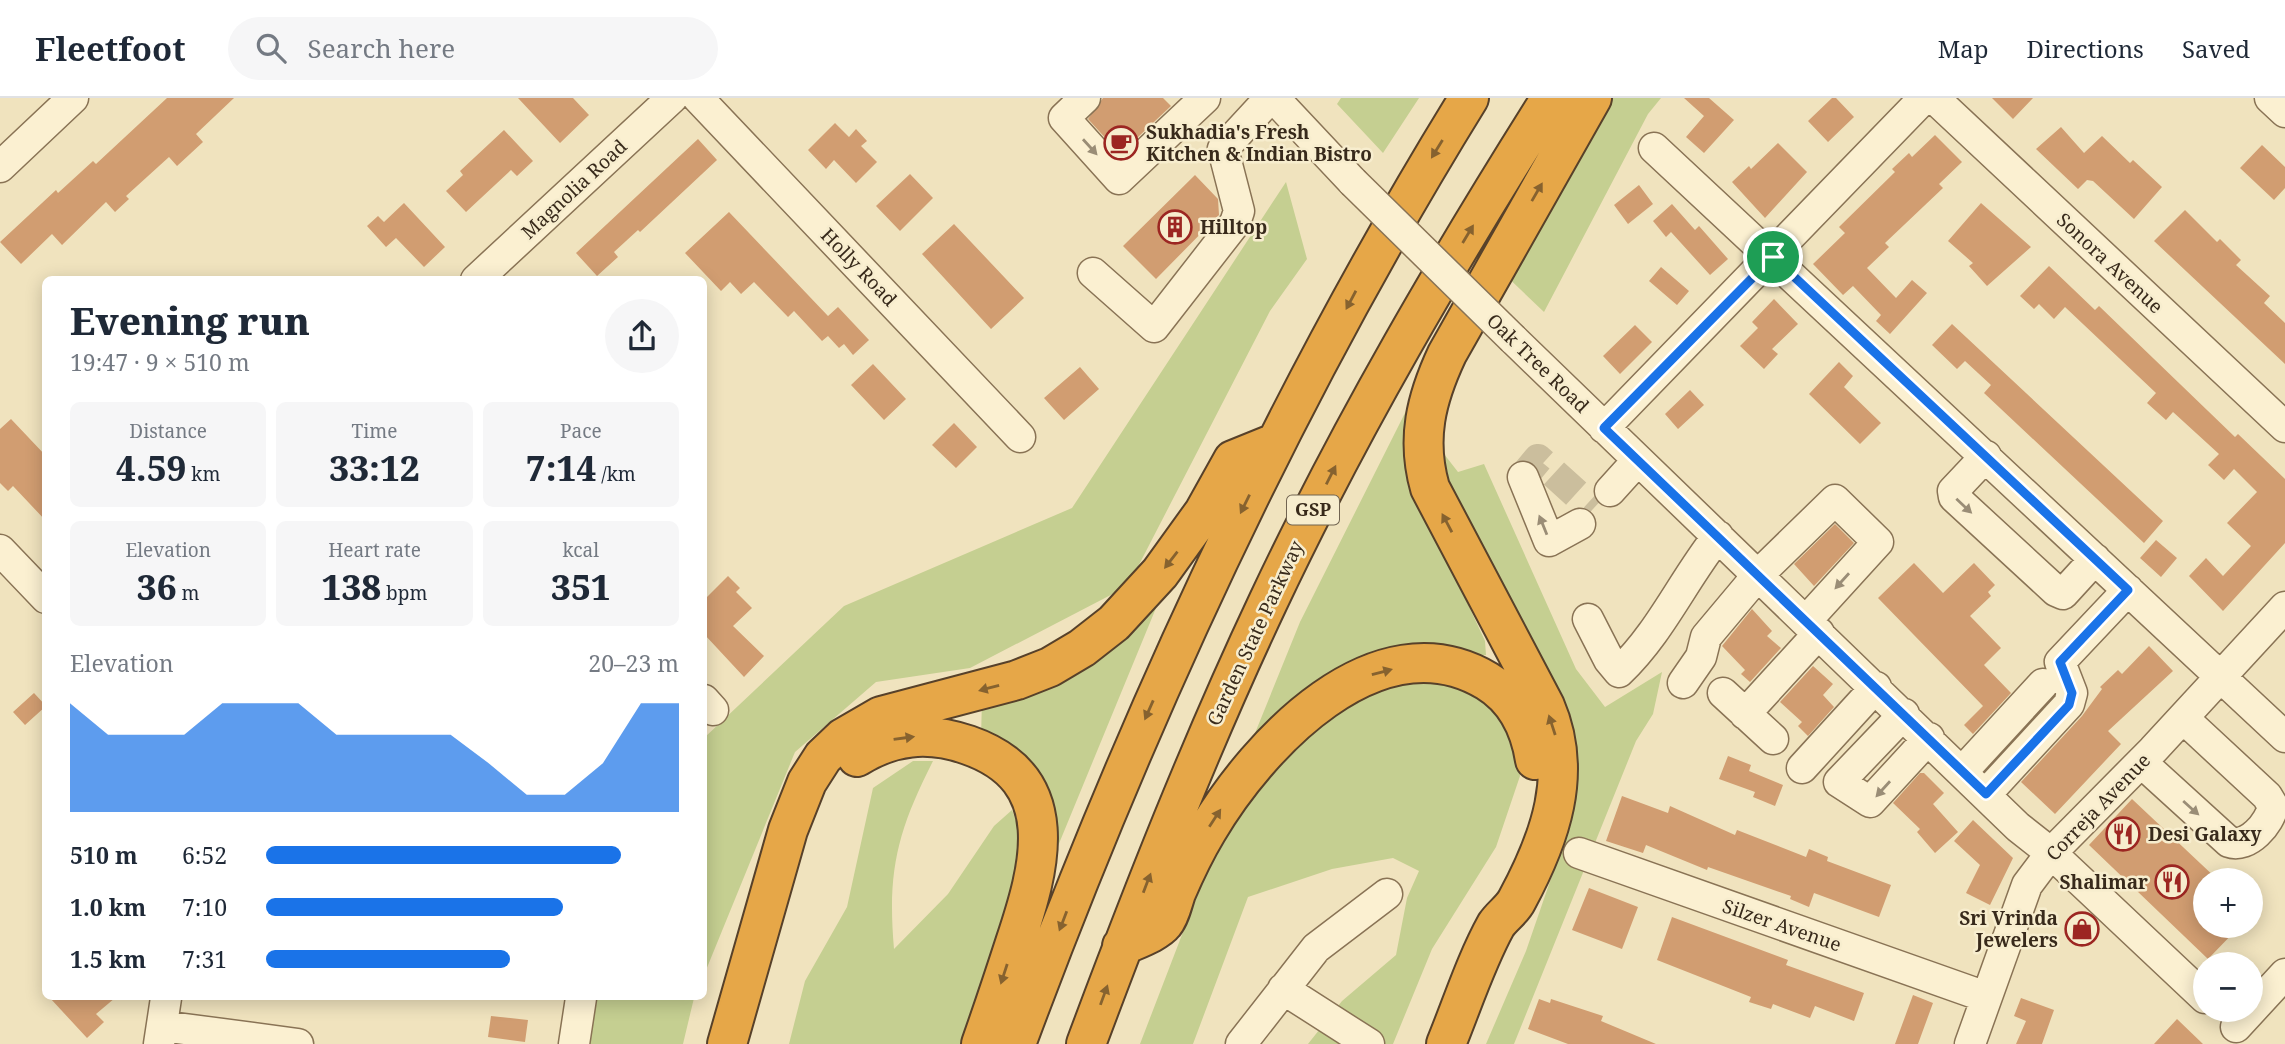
<!DOCTYPE html>
<html lang="en">
<head>
<meta charset="utf-8">
<style>
  body { margin:0; font-family:"Noto Serif",serif; background:#f6f6f7; color:#1f2937; height:100vh; display:flex; flex-direction:column; font-size:26px; white-space:nowrap }
  * { box-sizing:border-box; margin:0 }
  p { font-size:23px; color:#747a83 }
  .icon { flex:none; width:38px; height:38px; fill:none; stroke:currentColor; stroke-width:2; stroke-linecap:round; stroke-linejoin:round }
  .map { position:relative; flex:1; overflow:hidden }
  .panel { position:absolute; left:42px; top:178px; width:665px; height:724px; display:flex; flex-direction:column; background:#fff; border-radius:10px; box-shadow:0 4px 18px #0003 }
  .panel>* { flex:none }
  .buttons { position:absolute; left:2193px; top:770px; display:grid; gap:14px }
  .buttons a { display:grid; place-items:center; width:70px; height:70px; border-radius:50%; background:#fff; box-shadow:0 4px 18px #0003; font-size:35px }
  .pin { position:absolute; display:grid; place-items:center; width:60px; height:60px; color:#fff; margin:-30px; border:4px solid #fff; border-radius:50%; box-shadow:0 2px 7px #0007 }
  .round { display:grid; place-items:center; flex:none; width:74px; height:74px; border-radius:37px; background:#f6f6f7 }
  .overview { display:flex; align-items:center; justify-content:space-between; height:119px; padding:0 28px }
  h1 { font-size:38px; font-weight:800; line-height:52px }
  .figures { display:grid; grid-template-columns:repeat(3,1fr); gap:10px; height:119px; padding:7px 28px }
  .figures div { display:grid; align-content:center; border-radius:10px; background:#f6f6f7; text-align:center }
  .figures b { font-size:35px; font-weight:800 }
  .figures small { font-size:19px; font-weight:400 }
  .figures p { font-size:19px }
  .chart { height:196px; padding:14px 28px }
  .chart p { display:flex; justify-content:space-between }
  .chart svg { width:100%; height:126px; margin-top:7px; fill:#1a73e8; opacity:.7 }
  ul { padding:0 28px; list-style:none; font-size:23px }
  li { display:grid; grid-template-columns:112px 84px 1fr; align-items:center; height:52px }
  li i { height:18px; border-radius:9px; background:#1a73e8 }
  header { display:flex; align-items:center; gap:42px; box-sizing:border-box; height:98px; padding:0 35px; background:#fff; border-bottom:2px solid #e0e1e3 }
  header strong { font-size:33px }
  nav { display:flex; gap:38px; margin-inline-start:auto; font-size:24px }
  .search { width:490px; height:63px; background:#f6f6f7; display:flex; align-items:center; gap:18px; box-sizing:border-box; padding:0 24px; border-radius:38px; color:#747a83; font-size:26px }
  .map>svg:first-child { display:block }
  .green { fill:#c5cf91 }
  .building { fill:#d19d71 }
  .lines { fill:none; stroke-linecap:round; stroke-linejoin:round }
  .minor-tunnel { stroke:#cbbe9d; stroke-width:30; stroke-dasharray:30 15; stroke-linecap:butt }
  .minor-casing { stroke:#897355; stroke-width:33 }
  .highway-casing { stroke:#57412a; stroke-width:42 }
  .minor { stroke:#fbf0d1; stroke-width:30 }
  .highway { stroke:#e6a748; stroke-width:38 }
  .minor-bridge-casing { stroke:#897355; stroke-width:33; stroke-linecap:butt }
  .minor-bridge { stroke:#fbf0d1; stroke-width:30 }
  .oneway { fill:#9a8d76 }
  .oneway2 { fill:#86622f }
  .route-casing { stroke:#fff; stroke-width:14 }
  .route { stroke:#1a73e8; stroke-width:9 }
  .labels { text-anchor:middle; stroke-width:5; stroke-linejoin:round; paint-order:stroke }
  .shield { fill:#f7edce; stroke:#716451; stroke-width:2 }
  .shield-label { font-size:18px; font-weight:bold; fill:#382a1b }
  .poi-label { font-size:19px; font-weight:bold; fill:#382a1b; stroke:#f7edce; text-anchor:start }
  .street-label { font-size:19px; fill:#382a1b; stroke:#f7edce }
</style>
</head>
<body>
<header>
<strong>Fleetfoot</strong>
<div class="search"><svg class="icon" aria-label="search" viewBox="0 0 24 24"><circle cx="10" cy="10" r="6"/><path d="M15 15l6 6"/></svg>Search here</div>
<nav><a>Map</a><a>Directions</a><a>Saved</a></nav>
</header>
<div class="map">
<svg width="2285" height="946" viewBox="0 0 2285 946">
  <rect width="100%" height="100%" fill="#f0e3be"/>
  <path class="green" d="M1341,0h78l-36,55 -46,-49z
    M1609,0h52l-13,16 -104,198 -44,-42z
    M1286,84l21,77 -37,52 -142,275 -158,82 -94,14 -81,70 -91,223v-237l140,-132 228,-98z
    M1408,309l3,2 43,165 31,67 1,14 -25,1 -25,-5 -187,97 51,-126z
    M1437,347l21,27 26,-8 92,205 29,38 57,-35 -9,42 -17,27 -122,303h-28l40,-93 30,-87 13,-59 -117,-303z
    M1148,509l8,1 -98,238 -7,-2 -70,-107 1,-37z
    M1393,583l68,4 38,28 19,44 2,19 -24,71 -64,102 -39,95h-85l34,-43 54,-46 11,-57 12,-27 -26,-13 -61,11 -84,28 -55,147h-53l73,-190 50,-77 62,-61z
    M913,663h20c-35,69 -46,109 -39,188l54,-55 46,-68 18,-16 13,36 -29,101 -33,97h-174l16,-63 42,-74 26,-119z
    M573,900h121l-11,46h-120z"/>
  <path class="building" d="M167,0h67l-38,36 7,8 -26,24 -8,-9 -43,39 3,3 -14,13 -9,-10 -44,43 -10,-11 -31,30 -21,-22 56,-52 2,3 35,-32 3,3z
    M518,0h55l16,17 -29,28z
    M1103,0h60l8,8 -51,48 -32,-35z
    M1684,0h25l25,22 -30,33 -18,-16 18,-21z
    M1832,0h4l18,19 -26,25 -20,-21z
    M1992,0h41l-20,21z
    M835,25l14,14 7,-8 11,12 -6,5 16,16 -21,21 -22,-23 -8,9 -18,-19z
    M2061,29l23,26 18,-17 28,27 3,-3 29,27 -28,32 -41,-38 -6,-1 -9,9 -42,-40z
    M504,32l29,31 -16,15 -6,-6 -45,42 -20,-21 17,-16 -3,-4z
    M1935,37l27,27 -23,22 4,4 -58,55 4,4 -22,21 29,30 16,-18 15,13 -37,41 -14,-13 5,-6 -28,-29 -10,9 -30,-31 32,-31 -6,-6 56,-55 -3,-3 17,-16 3,4z
    M698,41l19,21 -77,72 -2,-2 -24,22 4,5 -21,19 -21,-23z
    M1778,45l29,29 -42,46 -33,-36 17,-16 2,3z
    M2262,47l23,22v21l-11,12 -34,-32z
    M910,76l23,24 -33,33 -24,-25z
    M1195,77l23,24 1,16 -63,64 -33,-33z
    M1639,87l14,19 -25,20 -14,-19z
    M404,105l41,44 -21,20 -28,-29 -10,9 -19,-21 11,-10 6,6z
    M1981,105l50,44 -44,39 -18,-20 4,-3 -25,-22z
    M1672,106l23,26 4,-4 29,33 -18,16 -39,-43 -5,5 -13,-16z
    M2185,112l32,32 3,-3 21,21 -5,5 34,31 -6,7 21,20v41l-131,-123z
    M729,114l99,104 10,-9 31,33 -16,15 -9,-11 -5,4 -11,-12 -6,5 -28,-30 -6,6 -34,-35 -13,12 -11,-12 -9,9 -36,-38z
    M954,126l70,74 -33,31 -69,-75z
    M2049,168l46,44 4,-4 136,131 3,-3 47,45v64l-62,68 -34,-35 17,-18 17,18 28,-30 -24,-23 30,-31 -23,-23 -10,11 -16,-15 11,-11 -46,-42 -7,8 -19,-17 9,-10 -91,-86 -11,12 -15,-15 -5,5 -14,-13z
    M1661,169l28,24 -12,14 -28,-24z
    M1774,201l24,25 -26,25 6,5 -14,15 -24,-23 18,-18 -6,-6z
    M1952,226l211,197 -19,22 -160,-150 7,-8 -26,-24 -8,8 -25,-24z
    M1635,227l17,17 -32,32 -17,-18z
    M1839,264l14,14 -9,11 37,36 -21,21 -51,-50z
    M873,266l33,35 -22,21 -33,-35z
    M1080,269l19,22 -35,31 -20,-22z
    M1690,292l14,15 -26,24 -13,-15z
    M11,321l35,37v65l-33,-35 -5,5 -8,-8v-54z
    M954,325l23,24 -21,21 -24,-23z
    M1835,426l19,19 -40,43 -20,-22z
    M2156,442l21,18 -16,19 -21,-19z
    M1914,465l29,30 31,-30 21,22 -7,7 3,4 -21,20 31,32 -17,17 27,28 -38,41 -9,-9 19,-19 -105,-108z
    M728,478l12,12 -4,4 16,16 -19,18 31,30 -20,21 -40,-43v-34z
    M1752,511l20,22 -5,5 14,12 -31,34 -9,-8 4,-4 -23,-24z
    M2149,548l24,25 -65,60 13,13 -66,70 -34,-32 61,-66 20,-27 -2,-2 18,-17 4,4z
    M1813,568l20,18 -10,11 11,12 -26,29 -10,-10 4,-4 -22,-20z
    M34,595l12,13 -21,19 -12,-13z
    M1728,658l23,9 -2,6 34,14 -8,21 -22,-9 2,-5 -36,-13z
    M1920,675h4l20,20 -11,11 25,28 -23,21 -18,-21 3,-3 -27,-26z
    M1622,698l46,17 2,-7 65,29 2,-5 69,27 3,-8 19,8 -1,4 64,24 -12,32 -65,-24 -5,14 -19,-8 1,-3 -83,-29 -1,3 -61,-25 -3,8 -37,-12z
    M2132,701l86,81h-13v46h35l-32,33 -119,-114z
    M1973,722l40,38 -23,47 -24,-12 14,-28 -26,-24z
    M1589,790l49,19 -16,42 -50,-19z
    M1672,819l116,43 -2,5 78,28 -10,28 -39,-15 -5,12 -37,-14 -2,5 -22,-7 2,-5 -94,-37z
    M1913,897l20,8 -15,41h-23z
    M50,900h65l-19,16 8,8 -17,16z
    M2021,900l33,12 -12,34h-26l10,-23 -12,-5z
    M1539,901l11,4 1,-4 52,17 -2,5 55,23h-88l-40,-15z
    M491,918l37,4 -3,22 -37,-5z
    M2177,921l26,25h-49z"/>
  <g class="lines">
    <path class="minor-tunnel" d="M1523,379l15,-18 55,50"/>
    <defs>
      <path id="minor" d="M698,0l322,339
        M1085,0l-21,20 55,61 86,-81
        M1274,0l79,84
        M1934,0l351,329
        M2270,0l15,14
        M1654,50l631,589
        M0,69l73,-69
        M1093,175l61,54 81,-104 4,-12 -16,-62 47,-51
        M476,182l196,-182
        M1513,241l505,488 33,26 154,145
        M1604,330l320,-330
        M1986,358l-33,35 1,6 102,94 7,3 32,-35
        M1523,379l26,64 31,-17
        M1610,393l28,-31
        M0,452l46,48
        M1588,521l21,41 10,12c42,-40 64,-92 99,-136
        M1683,585l18,-26 5,-20 52,-62 77,-75 43,42 -72,79
        M1723,595l50,46
        M704,602l9,10
        M1745,616l74,-81
        M1904,616l-65,68 31,20 59,-64
        M2141,664l88,80c19,7 41,-19 44,-36l-6,-10 -84,-78
        M1802,670l74,-81
        M1962,674l81,-88
        M1986,696l83,-90 3,-11 -12,-31 68,-72
        M1579,755l407,144
        M1283,891l86,55
        M162,928l136,18
        M2236,929l49,-53
        M159,946l7,-46
        M574,946l7,-46
        M1241,946l75,-96 71,-54
        M1970,946l57,-159 24,-32 102,-103 132,-143"/>
      <path id="highway" d="M857,659c35,-22 71,-26 111,-12 98,34 72,123 47,198 -11,34 -22,67 -34,101
        M1122,848c12,-6 34,-13 42,-23 6,-7 9,-21 12,-30 9,-21 19,-42 31,-62 50,-85 170,-216 280,-150 28,17 43,47 48,79
        M727,946l61,-214 19,-48 16,-25 20,-19 38,-22 136,-36 33,-13 32,-19 32,-25 46,-50 44,-61 29,-52 42,-17
        M1016,946c122,-329 268,-647 453,-946
        M1086,946c56,-150 114,-298 182,-442 82,-174 180,-341 283,-504
        M1446,946c16,-39 30,-83 50,-119 6,-9 16,-15 21,-25 33,-61 57,-127 28,-194l-115,-218c-14,-49 -4,-89 17,-134l145,-256"/>
    </defs>
    <use href="#minor" class="minor-casing"/>
    <use href="#highway" class="highway-casing"/>
    <use href="#minor" class="minor"/>
    <use href="#highway" class="highway"/>
    <defs>
      <path id="minor-bridge" d="M1353,84l160,157"/>
    </defs>
    <use href="#minor-bridge" class="minor-bridge-casing"/>
    <use href="#minor-bridge" class="minor-bridge"/>
  </g>
  <defs><path id="oneway-solid" d="M-6-.8H1V-3.2L6.5 0L1 3.2V.8H-6Z" transform="scale(1.75)"/></defs>
  <g class="oneway">
    <use href="#oneway-solid" transform="translate(1090 49) rotate(48)"/>
    <use href="#oneway-solid" transform="translate(1964 408) rotate(43)"/>
    <use href="#oneway-solid" transform="translate(1543 427) rotate(-112)"/>
    <use href="#oneway-solid" transform="translate(1842 483) rotate(132)"/>
    <use href="#oneway-solid" transform="translate(1883 691) rotate(132)"/>
    <use href="#oneway-solid" transform="translate(2191 710) rotate(42)"/>
  </g>
  <g class="oneway2">
    <use href="#oneway-solid" transform="translate(1437 51) rotate(122)"/>
    <use href="#oneway-solid" transform="translate(1537 94) rotate(-60)"/>
    <use href="#oneway-solid" transform="translate(1468 136) rotate(-59)"/>
    <use href="#oneway-solid" transform="translate(1351 202) rotate(118)"/>
    <use href="#oneway-solid" transform="translate(1331 377) rotate(-63)"/>
    <use href="#oneway-solid" transform="translate(1245 406) rotate(116)"/>
    <use href="#oneway-solid" transform="translate(1447 425) rotate(-118)"/>
    <use href="#oneway-solid" transform="translate(1171 462) rotate(128)"/>
    <use href="#oneway-solid" transform="translate(1382 574) rotate(-15)"/>
    <use href="#oneway-solid" transform="translate(989 590) rotate(165)"/>
    <use href="#oneway-solid" transform="translate(1149 612) rotate(114)"/>
    <use href="#oneway-solid" transform="translate(1552 627) rotate(-108)"/>
    <use href="#oneway-solid" transform="translate(904 640) rotate(-8)"/>
    <use href="#oneway-solid" transform="translate(1215 720) rotate(-57)"/>
    <use href="#oneway-solid" transform="translate(1147 785) rotate(-69)"/>
    <use href="#oneway-solid" transform="translate(1063 823) rotate(111)"/>
    <use href="#oneway-solid" transform="translate(1004 876) rotate(108)"/>
    <use href="#oneway-solid" transform="translate(1104 897) rotate(-70)"/>
  </g>
  <g class="lines">
    <defs>
      <path id="route" d="M1773,159l355,333 -68,72 12,31 -3,12 -83,89 -382,-366z"/>
    </defs>
    <use href="#route" class="route-casing"/>
    <use href="#route" class="route"/>
  </g>
  <defs>
    <symbol id="cafe-ring" viewBox="-11 -11 22 22"><circle r="9.5" fill="#f7edce" stroke="#9c2622" stroke-width="1.5"/><path d="M-5.5-4.5H6V0H3Q3 3.5 0 3.5H-2.5Q-5.5 3.5-5.5 0ZM3-3.2v2h1.7v-2ZM-6 4.5H4V6H-6Z" fill="#9c2622"/></symbol>
    <symbol id="building-ring" viewBox="-11 -11 22 22"><circle r="9.5" fill="#f7edce" stroke="#9c2622" stroke-width="1.5"/><path d="M-4-6H4V6H1V3H-1V6H-4ZM-2.5-4.3h1.7v1.8h-1.7ZM.8-4.3h1.7v1.8H.8ZM-2.5-1h1.7V.8h-1.7ZM.8-1h1.7V.8H.8Z" fill="#9c2622"/></symbol>
    <symbol id="restaurant-ring" viewBox="-11 -11 22 22"><circle r="9.5" fill="#f7edce" stroke="#9c2622" stroke-width="1.5"/><path d="M-5-6h1v4h1v-4h1v4h1v-4h1v5L-1.5 .5V6h-2V.5L-5-1ZM5-6V6H3V1.5H1.5Q1.5-4 5-6Z" fill="#9c2622"/></symbol>
    <symbol id="shop-ring" viewBox="-11 -11 22 22"><circle r="9.5" fill="#f7edce" stroke="#9c2622" stroke-width="1.5"/><path d="M-5-2.5h2.3a2.7 3.5 0 0 1 5.4 0H5L5.5 6h-11ZM-1.5-2.5h3a1.5 2.3 0 0 0-3 0Z" fill="#9c2622"/></symbol>
  </defs>
  <g fill-rule="evenodd">
    <use href="#cafe-ring" x="1102" y="26" width="38" height="38"/>
    <use href="#building-ring" x="1156" y="110" width="38" height="38"/>
    <use href="#restaurant-ring" x="2104" y="717" width="38" height="38"/>
    <use href="#restaurant-ring" x="2153" y="765" width="38" height="38"/>
    <use href="#shop-ring" x="2063" y="812" width="38" height="38"/>
  </g>
  <g class="labels">
    <rect class="shield" x="1287" y="397.5" width="52" height="29" rx="5"/>
    <g class="shield-label">
      <text x="1313" y="418">GSP</text>
    </g>
    <g class="poi-label">
      <text x="1146" y="41">Sukhadia's Fresh<tspan x="1146" dy="22">Kitchen &amp; Indian Bistro</tspan></text>
      <text x="1200" y="136">Hilltop</text>
      <text x="2148" y="743">Desi Galaxy</text>
      <text x="2148" y="791" text-anchor="end">Shalimar</text>
      <text x="2058" y="827" text-anchor="end">Sri Vrinda<tspan x="2058" dy="22">Jewelers</tspan></text>
    </g>
    <g class="street-label">
      <text transform="translate(574 91) rotate(-43)" y="7">Magnolia Road</text>
      <text transform="translate(2110 165) rotate(43)" y="7">Sonora Avenue</text>
      <text transform="translate(859 169) rotate(46)" y="7">Holly Road</text>
      <text transform="translate(1538 265) rotate(44)" y="7">Oak Tree Road</text>
      <text transform="translate(1255 535) rotate(-65)" y="7">Garden State Parkway</text>
      <text transform="translate(2098 709) rotate(-46)" y="7">Correja Avenue</text>
      <text transform="translate(1782 827) rotate(19)" y="7">Silzer Avenue</text>
    </g>
  </g>
</svg>
<div class="buttons">
<a>+</a>
<a>−</a>
</div>
<div class="pin" style="left:1773px;top:159px;background:#1e9e55"><svg class="icon" aria-label="arrive" viewBox="0 0 24 24"><path d="M6 21V4h12l-3 4 3 4H6"/></svg></div>
<section class="panel">
<div class="overview"><div><h1>Evening run</h1><p>19:47 · 9 × 510 m</p></div><a class="round"><svg class="icon" aria-label="share" viewBox="0 0 24 24"><path d="M12 15V3M7 8l5-5 5 5M5 13v7h14v-7"/></svg></a></div>
<div class="figures">
<div><p>Distance</p><b>4.59<small> km</small></b></div>
<div><p>Time</p><b>33:12</b></div>
<div><p>Pace</p><b>7:14<small> /km</small></b></div>
</div>
<div class="figures">
<div><p>Elevation</p><b>36<small> m</small></b></div>
<div><p>Heart rate</p><b>138<small> bpm</small></b></div>
<div><p>kcal</p><b>351</b></div>
</div>
<div class="chart"><p><span>Elevation</span>20–23 m</p>
<svg viewBox="0 0 160 44" preserveAspectRatio="none"><path d="M0 44V6L10 17L20 17L30 17L40 6L50 6L60 6L70 17L80 17L90 17L100 17L110 27L120 38L130 38L140 27L150 6L160 6V44z"/></svg>
</div>
<ul>
<li><b>510 m</b>6:52<i style="width:86%"></i></li>
<li><b>1.0 km</b>7:10<i style="width:72%"></i></li>
<li><b>1.5 km</b>7:31<i style="width:59%"></i></li>
</ul>
</section>
</div>
</body>
</html>
